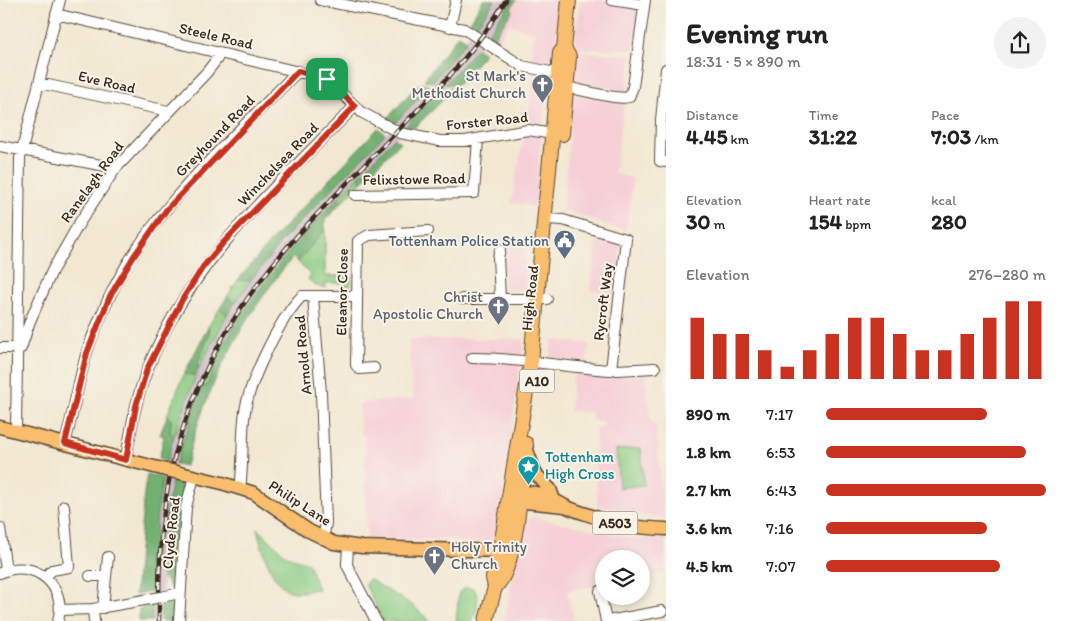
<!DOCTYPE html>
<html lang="en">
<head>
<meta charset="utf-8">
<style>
  body { margin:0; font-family:Itim,sans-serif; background:#f2f2f2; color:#222; height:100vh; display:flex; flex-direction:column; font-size:19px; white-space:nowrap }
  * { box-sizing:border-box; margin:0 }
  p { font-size:16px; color:#767676 }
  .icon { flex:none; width:28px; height:28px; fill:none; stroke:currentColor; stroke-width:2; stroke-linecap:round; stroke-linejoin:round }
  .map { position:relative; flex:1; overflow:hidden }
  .details { display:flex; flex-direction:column; background:#fff; width:400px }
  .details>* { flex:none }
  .fabs { position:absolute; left:595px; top:550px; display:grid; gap:10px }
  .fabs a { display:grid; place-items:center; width:55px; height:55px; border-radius:50%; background:#fff; box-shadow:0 2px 8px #0003; font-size:25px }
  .pin { position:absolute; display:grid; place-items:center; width:42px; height:42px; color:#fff; margin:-21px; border-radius:10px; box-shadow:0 2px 8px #0006 }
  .round { display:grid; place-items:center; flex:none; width:52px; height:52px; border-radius:26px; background:#f2f2f2 }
  .head { display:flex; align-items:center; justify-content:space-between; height:85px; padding:0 20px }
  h1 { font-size:28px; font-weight:800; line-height:38px }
  .metrics { display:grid; grid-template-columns:repeat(3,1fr); gap:8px; height:85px; padding:5px 20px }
  .metrics div { display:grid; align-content:center }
  .metrics b { font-size:21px; font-weight:800 }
  .metrics small { font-size:14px; font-weight:400 }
  .metrics p { font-size:14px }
  .chart { height:140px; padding:10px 20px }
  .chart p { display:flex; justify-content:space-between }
  .chart svg { width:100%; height:90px; margin-top:5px; stroke:#c8321e; stroke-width:6 }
  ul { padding:0 20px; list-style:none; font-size:16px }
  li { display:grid; grid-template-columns:80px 60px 1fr; align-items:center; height:38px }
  li i { height:12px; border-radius:6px; background:#c8321e }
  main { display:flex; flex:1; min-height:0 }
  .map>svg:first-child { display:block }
  .built { fill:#f6cfd7 }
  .industrial { fill:#d1bdc9 }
  .green { fill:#8ccc83; stroke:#647b50 }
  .forest { fill:#71b071; stroke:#566d48 }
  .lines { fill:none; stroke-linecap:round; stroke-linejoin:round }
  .minor-casing { stroke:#564639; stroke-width:12 }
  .major-casing { stroke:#564639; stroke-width:15 }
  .highway-casing { stroke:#564639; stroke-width:16 }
  .minor { stroke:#fff; stroke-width:10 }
  .major { stroke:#f9be6d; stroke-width:12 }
  .highway { stroke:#f9be6d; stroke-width:14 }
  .rail-casing { stroke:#3b2a1e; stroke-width:4.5 }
  .rail { stroke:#f7f3e8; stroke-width:2.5; stroke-dasharray:8; stroke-linecap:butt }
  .minor-bridge-casing { stroke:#564639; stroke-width:12; stroke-linecap:butt }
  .major-bridge-casing { stroke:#564639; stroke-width:15; stroke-linecap:butt }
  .minor-bridge { stroke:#fff; stroke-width:10 }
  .major-bridge { stroke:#f9be6d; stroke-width:12 }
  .route-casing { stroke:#fff; stroke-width:10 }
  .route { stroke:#c8321e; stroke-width:6 }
  .labels { text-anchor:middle; stroke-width:4; stroke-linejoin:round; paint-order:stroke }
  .shield { fill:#f7f3e8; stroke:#73665b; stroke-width:1 }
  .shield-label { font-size:14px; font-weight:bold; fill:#3b2a1e }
  .street-label { font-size:15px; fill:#3b2a1e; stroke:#f7f3e8 }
  .worship-label { font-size:15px; fill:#5b616d; stroke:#f7f3e8; text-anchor:end }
  .service-label { font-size:15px; fill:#4e5e75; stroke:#f7f3e8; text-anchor:end }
  .culture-label { font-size:15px; fill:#0d838f; stroke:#f7f3e8; text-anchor:start }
</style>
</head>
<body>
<main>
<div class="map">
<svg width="666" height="621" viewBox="0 0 666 621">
  <rect width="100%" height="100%" fill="#f7f3e8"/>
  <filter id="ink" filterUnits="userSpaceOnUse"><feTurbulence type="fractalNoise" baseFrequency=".02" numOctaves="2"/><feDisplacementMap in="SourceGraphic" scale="10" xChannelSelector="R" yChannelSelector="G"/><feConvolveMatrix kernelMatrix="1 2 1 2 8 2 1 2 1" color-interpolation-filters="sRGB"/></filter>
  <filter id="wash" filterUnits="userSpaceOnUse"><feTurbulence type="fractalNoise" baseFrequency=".0096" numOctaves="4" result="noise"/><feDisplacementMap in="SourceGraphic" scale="20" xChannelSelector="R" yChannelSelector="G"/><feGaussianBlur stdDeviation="1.12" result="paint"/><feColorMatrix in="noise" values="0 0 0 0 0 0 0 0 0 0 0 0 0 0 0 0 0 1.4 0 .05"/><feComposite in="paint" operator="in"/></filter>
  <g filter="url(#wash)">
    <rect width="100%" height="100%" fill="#f2e8d1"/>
    <path class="built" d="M516,0h43l-5,63 -5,3 -18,-4 4,-29 -26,-9 -11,18 -5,-3 20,-29 -2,-1z
      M580,0h30v4l29,5 -6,40h-59z
      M576,51l56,4 -5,37 -52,-12z
      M538,82h9l-4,43 -18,-1 1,-13h3l3,-26z
      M575,96l50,5 -11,73 19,4 -7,53 -63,-21 10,-113z
      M524,135l17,2 -5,70 -25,-4z
      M597,237l24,9 -8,47 -23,-3z
      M504,242l21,1v46l-21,1z
      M408,339h116l-26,186 -6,18 -35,-1 -1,-3h-89l-3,-104h-3l-2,-32 54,-4z
      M552,339l37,5 -3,18 -36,-4z
      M574,373l39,4 32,-2 6,46 5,3 8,95 -67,-14 -2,-77 9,-2 -1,-5 -12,-1 1,-7 -23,-2z
      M533,517l103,22h30v34l-25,5v-19h-37v25l-37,7 7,30h-70l9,-46h2v-17l6,-5v-12h4l1,-7 -1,-11z"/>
    <path class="industrial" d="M495,0h17l-15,24 -35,43 -193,206 -30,42 -18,32 -25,54 -21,65 -9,45 -5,110h-9l3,-85 8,-61 24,-79 25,-55 31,-51 16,-21 176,-188z"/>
    <path class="green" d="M359,176l3,6 -19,19 -4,-4z
      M325,229v47h26v9l-3,4h-3v-6h-19v5l-10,-2 -8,-7 3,-3 -13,-14z
      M238,280h13l-16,23 -8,-6z
      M220,308l7,7 -28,53 -2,-3 12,-30 -1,-8z
      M213,363l2,3 -8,21 -5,-1z
      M184,374l12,1 -22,61 -4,-3 1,-13 -4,-4z
      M641,448l3,37 -25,3 -3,-38z
      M257,528l30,28 21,7 10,26c-7,1 -16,4 -23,3 -23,-2 -34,-46 -38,-64z
      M369,579l43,26 18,16h-47l-18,-37z
      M466,588h7c9,10 3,21 0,33h-17l3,-29z"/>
    <path class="forest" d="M483,0h12l-19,27 -6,-5z
      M512,0h4l-5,9 2,1 -20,29 -6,-4z
      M458,35l9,5 -34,42 -9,-2z
      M477,48l8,5 -27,31 -14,1z
      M423,83l7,3 -35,37 -8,-4 29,-33z
      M440,88l14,1 -41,40 -8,-2z
      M378,128l7,6 -104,109 -30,37h-13l35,-41z
      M394,138l6,4 -38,40 -3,-6z
      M339,197l4,4 -18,19v9l-27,33 -5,-5c-51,61 -89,132 -107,209l-11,-2 27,-78h5l8,-19 -2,-4c36,-68 73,-111 126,-166z
      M227,297l8,6 -8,12 -7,-7z
      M208,327l1,8 -12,30 2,3 -3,7 -12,-1z
      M167,416l4,4 -1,13 4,3 -7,26 -8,-3 5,-23 -4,-1z
      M147,474l16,4 -6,36 -4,77 -18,4 9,-103z
      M172,480l12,4 -4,23 -6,80 -3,1 -10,-13 5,-64z
      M173,602l-1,19h-11v-17z
      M152,605v16h-13v-12z"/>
  </g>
  <g filter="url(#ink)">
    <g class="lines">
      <defs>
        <path id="minor" d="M320,0l144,29 58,37 43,9
          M612,0l32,5
          M56,14l264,63 7,2 31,30
          M450,27l6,-27
          M666,69l-5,51 -1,41 6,1
          M39,83l129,28
          M560,86c15,2 59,15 69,11l4,-10 12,-87
          M361,112l39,21 40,8h25l63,-11 31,5
          M0,146l116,22
          M355,195l119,-2 4,-54
          M313,297l8,96 5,130 -3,16
          M500,298l-2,-41 2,-7
          M462,299h85
          M0,348h21l9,-27 22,-50 28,-49 36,-54 91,-96 10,-13 1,-7
          M472,358c47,0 92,9 139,12l15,-131 -63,-19 -17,-1
          M374,368l-15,1 -3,-4 2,-124 11,-6 59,-4
          M617,370l38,-2
          M16,430l4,-272 40,-158
          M65,443c8,-29 13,-59 21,-88 6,-20 15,-39 23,-57 40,-87 123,-159 189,-227
          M126,459c5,-30 10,-62 22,-91 43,-108 128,-181 207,-262
          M240,488c4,-26 1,-51 5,-77 5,-31 35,-93 57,-115h55
          M0,528l6,42
          M348,545l-1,20 29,56
          M0,573c33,-16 68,12 58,48
          M90,576h16
          M45,577l7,-7 17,-3 -5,-61
          M600,591l6,30
          M161,597l19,-4
          M103,608l5,-51
          M93,609l1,12
          M60,610l33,-1 57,-10
          M179,621l7,-114 8,-30
          M608,621l54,-10"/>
        <path id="major" d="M0,427l166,43
          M526,447l9,26 15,16 3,8
          M176,472l46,11 32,10 55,38 25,12 28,4 138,4
          M511,495c26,-6 32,-1 54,11 10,5 22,8 33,12 21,8 45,10 68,11
          M512,497l13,5 40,4"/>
        <path id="highway" d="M562,134l7,-77 -5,-9
          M495,587c23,-19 26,-112 31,-143
          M486,621l9,-34 -2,-9 10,-44 28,-173 28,-297 1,-11 4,-5 5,-48"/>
      </defs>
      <use href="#minor" class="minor-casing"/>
      <use href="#major" class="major-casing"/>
      <use href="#highway" class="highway-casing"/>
      <use href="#minor" class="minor"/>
      <use href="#major" class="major"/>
      <use href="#highway" class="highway"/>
      <defs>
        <path id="rail" d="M159,621c0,-36 0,-73 5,-109 10,-81 45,-163 94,-228 35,-48 78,-89 119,-132 45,-47 95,-94 129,-152"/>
      </defs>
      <use href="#rail" class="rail-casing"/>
      <use href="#rail" class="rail"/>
      <defs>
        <path id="minor-bridge" d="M150,599l11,-2"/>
        <path id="major-bridge" d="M166,470l10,2"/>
      </defs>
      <use href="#minor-bridge" class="minor-bridge-casing"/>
      <use href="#major-bridge" class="major-bridge-casing"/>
      <use href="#minor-bridge" class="minor-bridge"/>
      <use href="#major-bridge" class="major-bridge"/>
    </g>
  </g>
  <g class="lines" filter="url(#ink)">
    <defs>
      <path id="route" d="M298,71l29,8 28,27 -132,137 -20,24 -21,33 -35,69 -11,37 -10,54 -61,-17 22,-90 23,-57 24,-40 33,-47z"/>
    </defs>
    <use href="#route" class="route-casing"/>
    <use href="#route" class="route"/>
  </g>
  <defs>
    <symbol id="church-pin" viewBox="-11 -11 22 30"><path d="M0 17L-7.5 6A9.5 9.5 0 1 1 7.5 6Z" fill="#6b7280" stroke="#f7f3e8"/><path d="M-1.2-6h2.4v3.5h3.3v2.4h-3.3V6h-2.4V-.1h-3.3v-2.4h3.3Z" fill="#fff"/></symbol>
    <symbol id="civic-pin" viewBox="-11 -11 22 30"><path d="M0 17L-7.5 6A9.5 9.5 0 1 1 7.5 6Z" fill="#5c6f8a" stroke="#f7f3e8"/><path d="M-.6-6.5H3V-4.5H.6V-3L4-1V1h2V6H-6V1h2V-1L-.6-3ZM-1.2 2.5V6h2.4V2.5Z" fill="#fff"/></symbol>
    <symbol id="sight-pin" viewBox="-11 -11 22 30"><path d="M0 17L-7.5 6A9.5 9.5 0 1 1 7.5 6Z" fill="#0f9aa8" stroke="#f7f3e8"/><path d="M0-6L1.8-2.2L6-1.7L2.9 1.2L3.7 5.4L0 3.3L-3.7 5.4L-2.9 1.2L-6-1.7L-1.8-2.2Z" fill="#fff"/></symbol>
  </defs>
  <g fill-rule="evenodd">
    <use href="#church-pin" x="530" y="72" width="25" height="34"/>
    <use href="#civic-pin" x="552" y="228" width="25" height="34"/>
    <use href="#church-pin" x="486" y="294" width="25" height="34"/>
    <use href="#sight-pin" x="516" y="454" width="25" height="34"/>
    <use href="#church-pin" x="422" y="544" width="25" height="34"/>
  </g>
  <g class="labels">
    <g class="shield">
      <rect x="519.5" y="369.5" width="35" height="23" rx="4"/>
      <rect x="592.5" y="511.5" width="45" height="23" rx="4"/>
    </g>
    <g class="shield-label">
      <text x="537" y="386">A10</text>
      <text x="615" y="528">A503</text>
    </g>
    <g class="street-label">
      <text transform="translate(216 36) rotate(13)" y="5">Steele Road</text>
      <text transform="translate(107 82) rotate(13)" y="5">Eve Road</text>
      <text transform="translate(487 121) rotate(-6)" y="5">Forster Road</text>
      <text transform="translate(215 136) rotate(-46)" y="5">Greyhound Road</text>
      <text transform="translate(278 164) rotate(-46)" y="5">Winchelsea Road</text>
      <text transform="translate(414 179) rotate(-1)" y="5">Felixstowe Road</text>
      <text transform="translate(92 182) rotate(-54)" y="5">Ranelagh Road</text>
      <text transform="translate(342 292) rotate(-89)" y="5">Eleanor Close</text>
      <text transform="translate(530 298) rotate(-84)" y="5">High Road</text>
      <text transform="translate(603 302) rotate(-83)" y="5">Rycroft Way</text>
      <text transform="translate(303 355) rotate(-95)" y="5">Arnold Road</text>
      <text transform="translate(300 503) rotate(33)" y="5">Philip Lane</text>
      <text transform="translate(171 533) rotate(-84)" y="5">Clyde Road</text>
    </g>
    <g class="worship-label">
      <text x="526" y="81">St Mark's<tspan x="526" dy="17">Methodist Church</tspan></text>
      <text x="483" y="302">Christ<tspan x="483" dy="17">Apostolic Church</tspan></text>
      <text x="451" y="552" text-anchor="start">Holy Trinity<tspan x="451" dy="17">Church</tspan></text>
    </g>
    <g class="service-label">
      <text x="549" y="246">Tottenham Police Station</text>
    </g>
    <g class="culture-label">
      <text x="545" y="462">Tottenham<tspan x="545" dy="17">High Cross</tspan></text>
    </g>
  </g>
</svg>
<div class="fabs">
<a><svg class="icon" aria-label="layers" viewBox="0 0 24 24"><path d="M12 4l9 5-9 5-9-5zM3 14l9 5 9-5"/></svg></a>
</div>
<div class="pin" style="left:327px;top:79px;background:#1e9e55"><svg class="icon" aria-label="arrive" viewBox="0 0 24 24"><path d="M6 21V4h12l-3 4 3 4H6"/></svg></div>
</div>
<section class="details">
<div class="head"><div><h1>Evening run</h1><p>18:31 · 5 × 890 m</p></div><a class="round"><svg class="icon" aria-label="share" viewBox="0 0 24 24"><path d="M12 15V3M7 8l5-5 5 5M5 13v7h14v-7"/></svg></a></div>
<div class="metrics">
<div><p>Distance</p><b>4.45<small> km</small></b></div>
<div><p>Time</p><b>31:22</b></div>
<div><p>Pace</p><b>7:03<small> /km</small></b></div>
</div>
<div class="metrics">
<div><p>Elevation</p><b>30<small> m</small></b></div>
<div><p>Heart rate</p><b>154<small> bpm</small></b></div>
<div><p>kcal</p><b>280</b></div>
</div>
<div class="chart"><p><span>Elevation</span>276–280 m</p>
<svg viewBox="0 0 160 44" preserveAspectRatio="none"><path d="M5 44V14M15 44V22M25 44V22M35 44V30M45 44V38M55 44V30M65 44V22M75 44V14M85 44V14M95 44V22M105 44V30M115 44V30M125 44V22M135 44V14M145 44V6M155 44V6"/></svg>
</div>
<ul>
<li><b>890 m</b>7:17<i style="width:73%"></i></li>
<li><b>1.8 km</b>6:53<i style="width:91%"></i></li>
<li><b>2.7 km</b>6:43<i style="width:100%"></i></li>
<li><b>3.6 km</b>7:16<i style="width:73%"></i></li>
<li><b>4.5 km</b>7:07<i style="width:79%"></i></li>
</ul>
</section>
</main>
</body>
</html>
